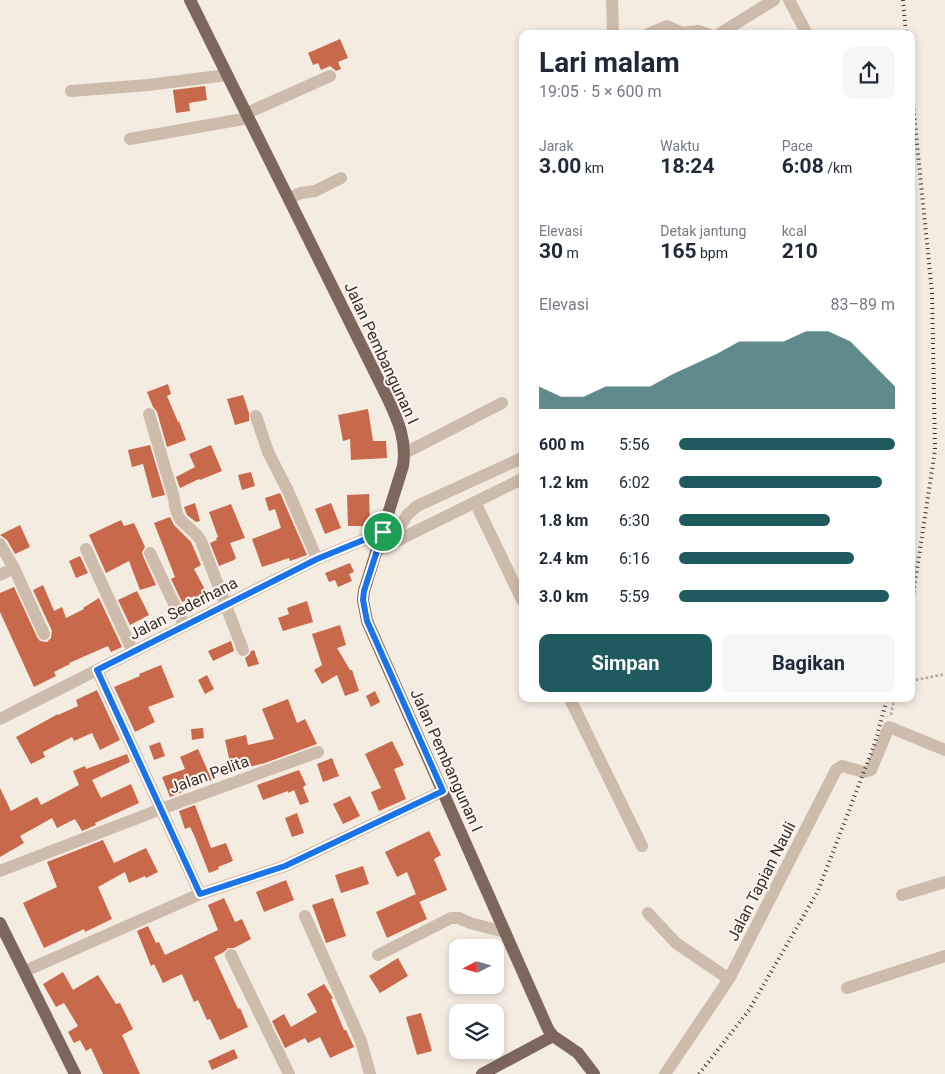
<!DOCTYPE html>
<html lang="id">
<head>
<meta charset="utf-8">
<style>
  body { margin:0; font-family:Roboto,sans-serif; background:#f6f6f7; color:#1f2937; height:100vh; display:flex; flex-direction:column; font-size:19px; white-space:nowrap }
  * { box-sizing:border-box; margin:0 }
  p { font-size:16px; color:#747a83 }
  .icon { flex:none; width:28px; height:28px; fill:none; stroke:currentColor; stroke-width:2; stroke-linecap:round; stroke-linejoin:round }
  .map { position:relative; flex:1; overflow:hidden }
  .details { position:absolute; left:519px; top:30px; width:396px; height:672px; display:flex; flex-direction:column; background:#fff; border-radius:10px; box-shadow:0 2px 8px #0003 }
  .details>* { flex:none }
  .needle { width:32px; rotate:264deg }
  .buttons { position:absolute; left:449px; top:939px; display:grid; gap:10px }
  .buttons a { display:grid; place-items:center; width:55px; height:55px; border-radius:10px; background:#fff; box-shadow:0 2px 8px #0003; font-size:25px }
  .pin { position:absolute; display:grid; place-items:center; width:42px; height:42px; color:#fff; margin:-21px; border:2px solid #fff; border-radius:50%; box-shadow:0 1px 5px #0007 }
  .round { display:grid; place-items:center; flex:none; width:52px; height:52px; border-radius:10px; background:#f6f6f7 }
  .head { display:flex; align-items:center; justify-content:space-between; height:85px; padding:0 20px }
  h1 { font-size:28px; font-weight:700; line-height:38px }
  .stats { display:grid; grid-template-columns:repeat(3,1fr); gap:8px; height:85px; padding:5px 20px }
  .stats div { display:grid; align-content:center }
  .stats b { font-size:21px; font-weight:700 }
  .stats small { font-size:14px; font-weight:400 }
  .stats p { font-size:14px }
  .chart { height:140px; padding:10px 20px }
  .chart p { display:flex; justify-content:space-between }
  .chart svg { width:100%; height:90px; margin-top:5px; fill:#1f5a5e; opacity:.7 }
  .action { display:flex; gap:10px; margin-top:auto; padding:10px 20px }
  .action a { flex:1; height:58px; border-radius:10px; background:#1f5a5e; color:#fff; font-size:20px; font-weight:700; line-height:58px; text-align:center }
  .action a+a { background:#f6f6f7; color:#1f2937 }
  ul { padding:0 20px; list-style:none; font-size:16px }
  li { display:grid; grid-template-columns:80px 60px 1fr; align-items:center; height:38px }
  li i { height:12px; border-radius:6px; background:#1f5a5e }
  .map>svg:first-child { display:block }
  .building { fill:#c8694b }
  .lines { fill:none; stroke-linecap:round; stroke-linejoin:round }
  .path { stroke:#b9a596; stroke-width:2.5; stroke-dasharray:2.5 2.5; stroke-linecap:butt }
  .minor { stroke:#cdbbac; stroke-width:12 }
  .major { stroke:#7d675c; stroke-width:12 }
  .rail { stroke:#3b302b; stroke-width:4; stroke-dasharray:1 4; stroke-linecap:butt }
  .route-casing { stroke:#fff; stroke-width:10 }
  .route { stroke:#1a73e8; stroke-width:6 }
  .labels { text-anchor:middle; stroke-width:4; stroke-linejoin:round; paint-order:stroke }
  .street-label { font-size:16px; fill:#3b302b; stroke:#fbf5ee }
</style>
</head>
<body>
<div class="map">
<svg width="945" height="1074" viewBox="0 0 945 1074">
  <rect width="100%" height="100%" fill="#f4ebe1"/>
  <path class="building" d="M340,39l8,19 -10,4 3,7 -5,2 -6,-5 -9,4 -3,-7 -5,2 -5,-12z
    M205,86l2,14 -18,3 1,8 -14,2 -3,-23z
    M168,384l3,10 -4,2 11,26 1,-1 7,19 -19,7 -10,-35 -4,-5 -6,-15z
    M243,395l6,18v8l-14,4 -8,-26z
    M368,409l5,32h13l1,17 -36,2 -1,-21 -7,2 -5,-26z
    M150,445l15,50 -13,3 -9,-34 -11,3 -4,-17z
    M211,445l11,26 -22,9 -1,-1 -19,9 -4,-11 19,-10 -6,-13z
    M251,472l4,14 -13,4 -4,-15z
    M280,493l27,62 -17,6 -1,-3 -27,9 -10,-28 29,-11 -6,-19 -6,2 -4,-13z
    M369,494l1,32h-22l-1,-31z
    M195,503l5,18 -4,1 -9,-7 -3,-8z
    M331,503l10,25 -16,6 -10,-25z
    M231,504l14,34 -15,5 6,15 -2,2 -15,6 -9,-23 7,-3 -1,-2 2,-1 -9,-25z
    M170,517l4,8 17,17 10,23 -7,4 16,30 -11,7 -5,-10 -12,6 -11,-23 4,-2 -21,-54z
    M121,520l3,6 10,-3 11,24 -3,5 1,4 13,29 -16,5 -11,-29 -23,12 -17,-38z
    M20,525l10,22 -15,7 -8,-14 -7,-5z
    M80,556l8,17 -12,5 -7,-17z
    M350,563l4,9 -5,2 3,7 -14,6 -3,-7 -6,2 -4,-9z
    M43,585l11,26 8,-4 4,11 18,-9 -1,-1 16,-10 23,49 -11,5 -3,-6 -39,17 1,1 -16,8 2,4 -22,11 -34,-75v-19l14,-6 23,50 3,4 7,1 4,-4 1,-7 -19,-41z
    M137,591l12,24 -19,10 -12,-25z
    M307,601l6,21 -30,9 -5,-13 11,-4 -2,-6z
    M340,625l6,20 -9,3 13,22h2l7,21 -14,5 -8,-21 -15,9 -8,-14 8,-5 -10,-31z
    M231,641l3,10 -21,10 -5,-10z
    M254,650l5,14 -11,3 -3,-9 4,-3 2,-4z
    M161,665l13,32 -26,10 7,15 -20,10 -21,-45 26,-11 -1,-2z
    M207,675l7,14 -9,5 -7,-14z
    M97,690l23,50 -20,10 -8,-17 -18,8 -2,-4 -29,15 2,5 -14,7 -15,-27 42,-23v1l20,-9 -2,-6z
    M375,691l5,11 -9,5 -5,-11z
    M288,699l9,24 8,-4 12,25 -52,19 -33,8 -7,-31 21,-5 2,10 26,-6 -12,-30z
    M203,728l1,10 -12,2 -1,-11z
    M392,741l12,24 -10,4 12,30 -27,12 -8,-19 10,-4 -16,-34z
    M160,742l5,14 -11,4 -5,-14z
    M198,749l14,31 -42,17 -8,-20 23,-8 -5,-12z
    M127,754l3,8 -38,18 9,18 30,-14 8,19 -44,20 1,2 -14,6 -7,-12 -18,9 -5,-10 -32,18 4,7 -24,14v-69l11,23 26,-14 4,8 38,-20 -6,-14 12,-5 1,3z
    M332,758l7,18 -16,6 -6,-18z
    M299,770l7,15 -3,2 6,15 -9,3 -6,-15 -6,3v-2l-25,9 -6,-15z
    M350,796l10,20 -17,8 -10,-20z
    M195,805l16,43 15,-5 7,18 -15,6 1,2 -10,4 -15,-38 -4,-8 -5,2 -6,-18z
    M297,813l7,20 -12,4 -7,-19z
    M429,831l12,24 -7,4 13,31 -28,12 -12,-30 -10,5 -12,-25z
    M103,840l11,23 32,-15 12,24 -12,6 -1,-2 -16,7 -4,-11 -27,15 14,32 -27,13 -1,-3 -40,19 -21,-45 34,-16 -10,-25z
    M363,866l6,18 -28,9 -6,-18z
    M286,880l8,20 -30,12 -8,-20z
    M416,894l11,25 -40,19 -11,-26z
    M224,898l11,24 7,-3 9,20 -17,9h-6l-4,4 -10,5 24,52 2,-1 8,19 -28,13 -10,-21 -3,1 -9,-20 -4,2 -12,-28 -19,9 -9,-19 -3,2 -14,-35 11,-5 8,17 3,-1 6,13 53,-25 -10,-25z
    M333,898l13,38 -20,7 -14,-38z
    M398,958l10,18 -28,17 -11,-17z
    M63,972l10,18 25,-15 18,29 4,-1 13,26 -11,6 18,39h-37l-12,-26 -5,3 -6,-11 -6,3 -6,-11 10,-6 -14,-23 -8,4 -13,-23z
    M324,984l9,14 -2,1 13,31h2l8,17 -24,11 -10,-21 -12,6 -3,-5 -20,10 -13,-27 12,-7 7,13 26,-15 -10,-18z
    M421,1013l11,38 -15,4 -11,-38z
    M234,1049l4,9 -26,12 -4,-9z"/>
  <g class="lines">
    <path class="path" d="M911,681l34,-7
      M891,715l3,-16"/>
    <path class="minor" d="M612,0l1,34
      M789,0l18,34
      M648,34l19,-8 15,7 16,-2 10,3
      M719,34l55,-34
      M71,91l77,-6 79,-10
      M247,113l83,-37
      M130,139l119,-21
      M289,198l12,-5 14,-2 26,-13
      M149,414l25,84c3,31 14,22 27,43l42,109
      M256,416l12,36 20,39 29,68
      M405,453l97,-50
      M475,502l47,98
      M0,544l14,24 30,66
      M390,544l17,-29 10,-9 105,-48
      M86,549l47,103
      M376,551l146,-72
      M150,553l34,72
      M0,575l14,-7
      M97,670l103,224
      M570,699l72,147
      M0,719l317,-160 66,-27
      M0,871l161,-62 157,-57
      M902,895l43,-13
      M648,913l28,30 53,36
      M305,916l56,125 9,33
      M231,955l58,119
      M378,955l73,-37h8l11,5 35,9
      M25,971l175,-77 85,-28 158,-75
      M847,988l98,-32
      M665,1074l64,-95 107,-209 6,-4 22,6 7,-2 18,-43 56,23"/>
    <path class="major" d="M190,0l197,397c11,23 20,43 16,69l-39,125 -1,9 4,21 181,408 5,7 25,17 16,21
      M0,923l75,151
      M482,1074l71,-38"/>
    <path class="rail" d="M903,0l3,34
      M911,84l21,209 3,157 -24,159
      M699,1074l50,-64 69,-119 57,-148 12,-44"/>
  </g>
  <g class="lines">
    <defs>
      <path id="route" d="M383,532l-19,59 -1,9 4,21 76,170 -158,75 -85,28 -103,-224 220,-111z"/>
    </defs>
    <use href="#route" class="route-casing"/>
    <use href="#route" class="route"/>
  </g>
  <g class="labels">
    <g class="street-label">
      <text transform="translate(382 353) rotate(65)" y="6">Jalan Pembangunan I</text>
      <text transform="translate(183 608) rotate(-27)" y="6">Jalan Sederhana</text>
      <text transform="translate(447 760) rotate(66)" y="6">Jalan Pembangunan I</text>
      <text transform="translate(209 774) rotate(-20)" y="6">Jalan Pelita</text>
      <text transform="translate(761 881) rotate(-63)" y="6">Jalan Tapian Nauli</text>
    </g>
  </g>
</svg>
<div class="buttons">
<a><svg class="needle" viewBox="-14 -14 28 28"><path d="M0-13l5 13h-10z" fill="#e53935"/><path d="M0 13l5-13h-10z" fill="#747a83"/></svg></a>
<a><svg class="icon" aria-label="layers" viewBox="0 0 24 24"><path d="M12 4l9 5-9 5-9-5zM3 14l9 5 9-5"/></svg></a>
</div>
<div class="pin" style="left:383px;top:532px;background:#1e9e55"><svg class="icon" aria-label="arrive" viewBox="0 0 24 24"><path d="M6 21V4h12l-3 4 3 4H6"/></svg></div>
<section class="details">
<div class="head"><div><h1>Lari malam</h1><p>19:05 · 5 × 600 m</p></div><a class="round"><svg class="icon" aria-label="share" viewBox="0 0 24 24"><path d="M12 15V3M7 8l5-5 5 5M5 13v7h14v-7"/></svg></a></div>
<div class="stats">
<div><p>Jarak</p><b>3.00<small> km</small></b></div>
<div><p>Waktu</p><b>18:24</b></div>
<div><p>Pace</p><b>6:08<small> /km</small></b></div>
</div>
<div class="stats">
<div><p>Elevasi</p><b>30<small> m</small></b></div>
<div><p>Detak jantung</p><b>165<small> bpm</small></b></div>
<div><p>kcal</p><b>210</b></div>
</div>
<div class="chart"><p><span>Elevasi</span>83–89 m</p>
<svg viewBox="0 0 160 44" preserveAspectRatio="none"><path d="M0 44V33L10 38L20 38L30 33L40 33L50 33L60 27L70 22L80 17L90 11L100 11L110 11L120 6L130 6L140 11L150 22L160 33V44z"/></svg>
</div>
<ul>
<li><b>600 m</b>5:56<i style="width:100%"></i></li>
<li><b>1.2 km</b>6:02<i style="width:94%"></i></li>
<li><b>1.8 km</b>6:30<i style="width:70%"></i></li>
<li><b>2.4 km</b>6:16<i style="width:81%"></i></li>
<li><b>3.0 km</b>5:59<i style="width:97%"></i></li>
</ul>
<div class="action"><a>Simpan</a><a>Bagikan</a></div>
</section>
</div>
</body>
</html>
